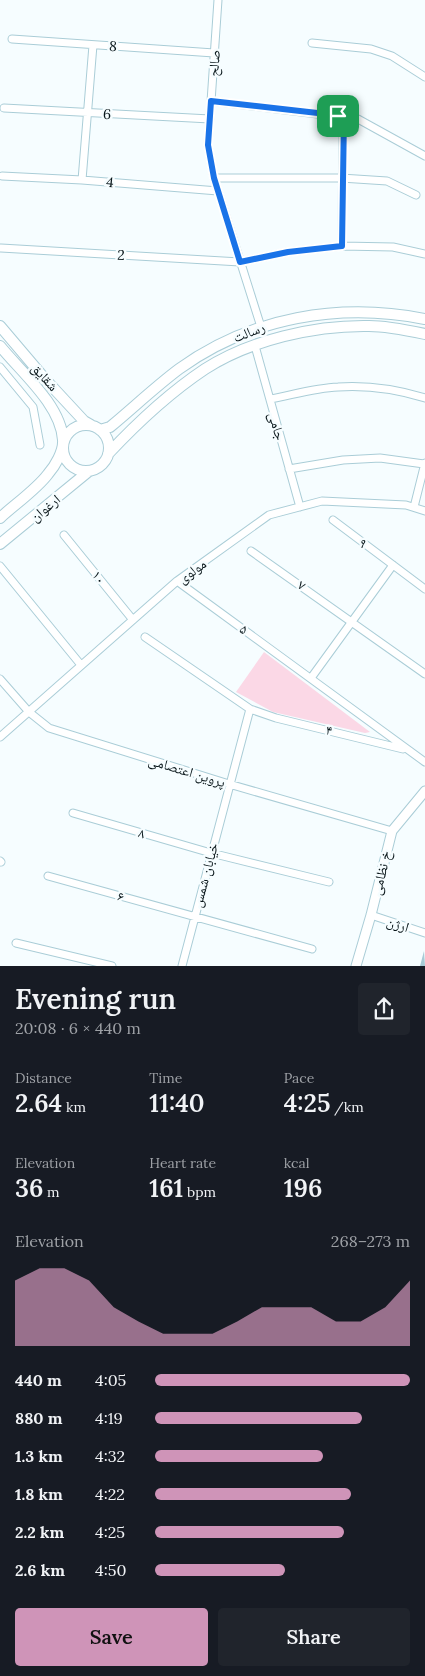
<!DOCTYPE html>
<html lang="en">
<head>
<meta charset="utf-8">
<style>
  body { margin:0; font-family:Lora,"Noto Naskh Arabic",serif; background:#20242c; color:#f1f3f6; height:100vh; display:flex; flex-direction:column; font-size:19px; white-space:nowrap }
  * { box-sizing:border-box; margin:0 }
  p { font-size:16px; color:#9ea1a6 }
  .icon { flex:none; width:28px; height:28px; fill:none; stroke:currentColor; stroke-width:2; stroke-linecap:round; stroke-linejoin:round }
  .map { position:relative; height:966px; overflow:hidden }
  .details { display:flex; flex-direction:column; background:#171b24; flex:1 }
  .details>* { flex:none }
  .pin { position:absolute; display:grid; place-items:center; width:42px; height:42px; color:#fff; margin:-21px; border-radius:10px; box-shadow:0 2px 8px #0006 }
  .round { display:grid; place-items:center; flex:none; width:52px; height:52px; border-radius:5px; background:#20242c }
  .headline { display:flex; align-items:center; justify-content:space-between; height:85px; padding:0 15px }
  h1 { font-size:28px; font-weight:600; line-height:38px }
  .stats { display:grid; grid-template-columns:repeat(3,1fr); gap:8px; height:85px; padding:5px 15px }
  .stats div { display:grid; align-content:center }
  .stats b { font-size:25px; font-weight:600 }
  .stats small { font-size:14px; font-weight:400 }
  .stats p { font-size:14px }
  .chart { height:140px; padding:10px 15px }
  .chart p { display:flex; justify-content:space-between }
  .chart svg { width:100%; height:90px; margin-top:5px; fill:#cf94b8; opacity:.7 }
  .primary-button { display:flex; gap:10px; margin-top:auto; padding:10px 15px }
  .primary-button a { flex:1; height:58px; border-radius:5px; background:#cf94b8; color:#111; font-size:20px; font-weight:600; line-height:58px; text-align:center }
  .primary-button a+a { background:#20242c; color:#f1f3f6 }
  ul { padding:0 15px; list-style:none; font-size:16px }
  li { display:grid; grid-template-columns:80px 60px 1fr; align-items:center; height:38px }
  li i { height:12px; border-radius:6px; background:#cf94b8 }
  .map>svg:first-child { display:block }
  .green { fill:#fbd8e6 }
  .building { fill:#a7cad5 }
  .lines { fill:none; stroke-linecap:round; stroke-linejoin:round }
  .minor-casing { stroke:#aacdd7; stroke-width:9 }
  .tertiary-casing { stroke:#aacdd7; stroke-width:11 }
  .secondary-casing { stroke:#aacdd7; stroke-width:12 }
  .minor { stroke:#fff; stroke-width:7 }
  .tertiary { stroke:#fff; stroke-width:9 }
  .secondary { stroke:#fff; stroke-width:10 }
  .route-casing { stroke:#fff; stroke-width:10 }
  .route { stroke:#1a73e8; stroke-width:6 }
  .labels { text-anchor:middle; stroke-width:5; stroke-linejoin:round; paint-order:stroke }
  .street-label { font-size:14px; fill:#09161a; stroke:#f6fdff }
</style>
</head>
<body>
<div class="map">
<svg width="425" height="966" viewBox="0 0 425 966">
  <rect width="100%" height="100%" fill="#f6fdff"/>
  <path class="green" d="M264,652l106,80 -5,1 -92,-21 -37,-20z"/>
  <path class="building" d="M424,951l1,15h-5z"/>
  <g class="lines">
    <defs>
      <path id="minor" d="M218,0l-10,145 6,33 47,149
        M12,39l202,14
        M312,43l59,6 21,7 33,21
        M211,101l147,18 67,37
        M4,108l206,11
        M2,176l80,4 136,11
        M214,178h127l46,3 29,14
        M82,180l11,-135
        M342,246l1,-129
        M1,248l239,14 48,-10 54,-6 51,1 32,7
        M255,346l45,161
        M0,367l33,40 7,38
        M270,399c22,-4 45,-11 68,-12 30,-2 58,2 87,11
        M289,469l54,-9 37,-2 44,6
        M414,507l11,-44
        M333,520l92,69
        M64,535l69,85
        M251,551l174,123
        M0,566l81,99
        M177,581l248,181
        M145,637l105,72 26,9 127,31
        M311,678l82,-113
        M0,679l29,33 20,16 180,56 163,47
        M0,737l177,-156 92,-66 53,-14 84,4 19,6
        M73,813l138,40 118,29
        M0,861l1,1
        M48,876l264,73
        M371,915l54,18
        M16,943l96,23
        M182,966l68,-257"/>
      <path id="tertiary" d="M356,966l15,-51 21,-84 33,-40"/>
      <path id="secondary" d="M0,326l45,53 39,42 7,4
        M0,346c21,26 61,59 63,94 1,11 -8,26 -15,34 -11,15 -34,31 -48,44
        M63 448a23 23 0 1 1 46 0a23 23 0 1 1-46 0Z
        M100,430l10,-3c23,-19 45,-40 69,-58 72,-52 161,-67 246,-50
        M108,454c29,-31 61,-61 97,-85 45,-29 110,-44 164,-43 18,0 37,4 56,8
        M0,544l89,-73"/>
    </defs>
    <use href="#minor" class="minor-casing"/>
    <use href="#tertiary" class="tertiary-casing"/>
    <use href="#secondary" class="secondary-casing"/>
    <use href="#minor" class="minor"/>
    <use href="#tertiary" class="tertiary"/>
    <use href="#secondary" class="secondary"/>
  </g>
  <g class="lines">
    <defs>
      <path id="route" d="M211,101l133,15 -2,130 -54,6 -48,10 -26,-84 -6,-33z"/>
    </defs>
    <use href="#route" class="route-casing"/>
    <use href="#route" class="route"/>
  </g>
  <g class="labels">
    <g class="street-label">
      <text transform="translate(113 46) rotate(4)" y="5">8</text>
      <text transform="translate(214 63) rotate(-86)" y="5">صالح</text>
      <text transform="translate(107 114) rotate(3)" y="5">6</text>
      <text transform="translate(110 182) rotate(5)" y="5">4</text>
      <text transform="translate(121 255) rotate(3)" y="5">2</text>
      <text transform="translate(249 332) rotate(-21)" y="5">رسالت</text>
      <text transform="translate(45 377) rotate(48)" y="5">شقایق</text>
      <text transform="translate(277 426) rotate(74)" y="5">جامی</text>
      <text transform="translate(45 508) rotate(-39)" y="5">ارغوان</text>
      <text transform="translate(363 543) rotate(37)" y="5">۹</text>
      <text transform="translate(192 571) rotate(-36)" y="5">مولوی</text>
      <text transform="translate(99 577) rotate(51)" y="5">۱۰</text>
      <text transform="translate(302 585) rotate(35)" y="5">۷</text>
      <text transform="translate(244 629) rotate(36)" y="5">۵</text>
      <text transform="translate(329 730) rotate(12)" y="5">۴</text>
      <text transform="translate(187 771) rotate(17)" y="5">پروین اعتصامی</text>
      <text transform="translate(142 833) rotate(16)" y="5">۸</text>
      <text transform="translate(381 873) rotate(-76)" y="5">خ نظامی</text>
      <text transform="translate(205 875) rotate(-75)" y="5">خیابان شمس</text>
      <text transform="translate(121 896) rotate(16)" y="5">۶</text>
      <text transform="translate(398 924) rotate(18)" y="5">ارژن</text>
    </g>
  </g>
</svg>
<div class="pin" style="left:338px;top:116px;background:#1e9e55"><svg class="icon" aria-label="arrive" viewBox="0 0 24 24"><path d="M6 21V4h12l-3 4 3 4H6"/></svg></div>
</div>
<section class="details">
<div class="headline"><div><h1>Evening run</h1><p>20:08 · 6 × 440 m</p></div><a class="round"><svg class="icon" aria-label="share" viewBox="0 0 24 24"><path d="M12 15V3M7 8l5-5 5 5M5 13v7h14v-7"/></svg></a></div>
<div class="stats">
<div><p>Distance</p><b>2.64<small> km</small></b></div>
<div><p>Time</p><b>11:40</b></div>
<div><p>Pace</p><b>4:25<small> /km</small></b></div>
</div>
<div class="stats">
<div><p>Elevation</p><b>36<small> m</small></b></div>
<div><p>Heart rate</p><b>161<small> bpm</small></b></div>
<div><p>kcal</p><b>196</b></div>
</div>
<div class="chart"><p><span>Elevation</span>268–273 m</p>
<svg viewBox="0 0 160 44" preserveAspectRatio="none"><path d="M0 44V12L10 6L20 6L30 12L40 25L50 32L60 38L70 38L80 38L90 32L100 25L110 25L120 25L130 32L140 32L150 25L160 12V44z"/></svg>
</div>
<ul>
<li><b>440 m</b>4:05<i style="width:100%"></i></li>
<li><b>880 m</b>4:19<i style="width:81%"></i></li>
<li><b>1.3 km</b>4:32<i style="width:66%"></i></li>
<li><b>1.8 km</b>4:22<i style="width:77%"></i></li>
<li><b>2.2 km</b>4:25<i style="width:74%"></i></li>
<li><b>2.6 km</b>4:50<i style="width:51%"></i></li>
</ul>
<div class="primary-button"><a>Save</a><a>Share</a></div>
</section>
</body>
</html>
